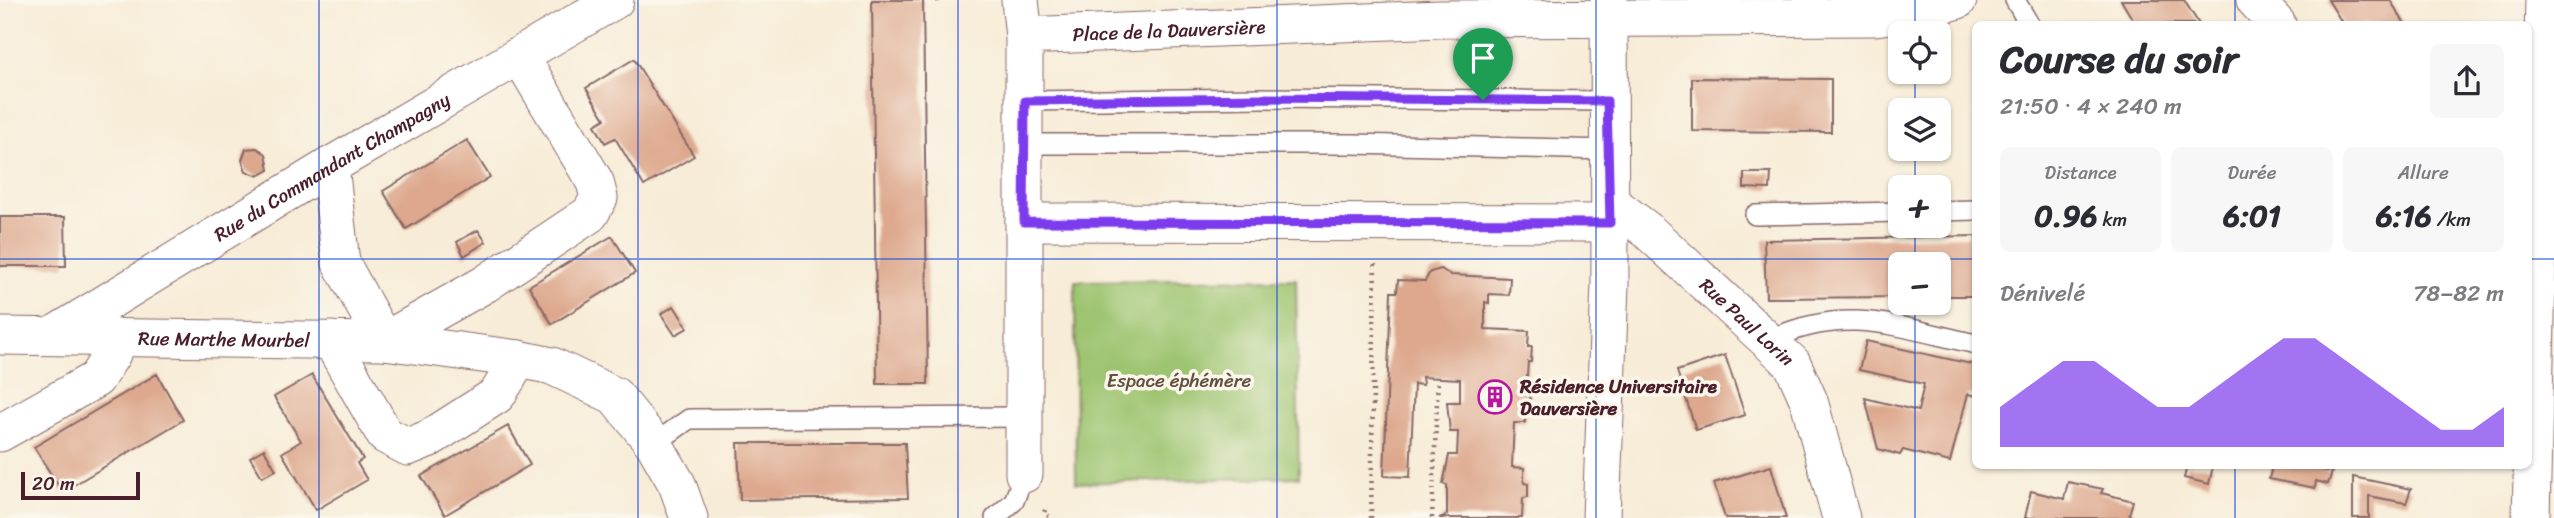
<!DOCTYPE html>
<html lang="fr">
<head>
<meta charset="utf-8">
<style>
  body { margin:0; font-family:Sriracha,sans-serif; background:#f7f7f7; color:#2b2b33; height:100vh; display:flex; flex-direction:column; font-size:26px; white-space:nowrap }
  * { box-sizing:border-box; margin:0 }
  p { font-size:23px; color:#7c7c81 }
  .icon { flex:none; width:38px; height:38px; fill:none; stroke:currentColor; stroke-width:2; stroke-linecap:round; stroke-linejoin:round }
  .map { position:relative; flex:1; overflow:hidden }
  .sheet { position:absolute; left:1972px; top:21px; width:560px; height:448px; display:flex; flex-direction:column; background:#fff; border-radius:10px; box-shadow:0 2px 5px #0004 }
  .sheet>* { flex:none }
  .buttons { position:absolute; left:1888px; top:21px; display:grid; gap:14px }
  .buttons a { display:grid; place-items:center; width:63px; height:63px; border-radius:10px; background:#fff; box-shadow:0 2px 5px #0004; font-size:35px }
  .scale { position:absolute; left:21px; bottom:18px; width:119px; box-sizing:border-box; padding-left:7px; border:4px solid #4a1f2b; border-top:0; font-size:19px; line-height:24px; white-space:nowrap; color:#4a1f2b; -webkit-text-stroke:5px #fbf7ec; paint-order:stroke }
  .pin { position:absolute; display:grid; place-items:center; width:60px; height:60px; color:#fff; margin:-72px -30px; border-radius:50% 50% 50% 0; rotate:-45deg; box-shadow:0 0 7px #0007 }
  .pin .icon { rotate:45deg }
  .round { display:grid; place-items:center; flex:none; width:74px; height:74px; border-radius:10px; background:#f7f7f7 }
  .headline { display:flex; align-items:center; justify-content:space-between; height:119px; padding:0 28px }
  h1 { font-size:38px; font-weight:700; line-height:52px }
  .metrics { display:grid; grid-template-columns:repeat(3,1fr); gap:10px; height:119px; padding:7px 28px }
  .metrics div { display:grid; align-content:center; border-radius:10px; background:#f7f7f7; text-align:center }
  .metrics b { font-size:30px; font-weight:700 }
  .metrics small { font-size:19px; font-weight:400 }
  .metrics p { font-size:19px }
  .chart { height:196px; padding:14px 28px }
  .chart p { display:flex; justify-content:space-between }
  .chart svg { width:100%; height:126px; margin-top:7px; fill:#7c3aed; opacity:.7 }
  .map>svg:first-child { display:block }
  .green { fill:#9dc470; stroke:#74724e; stroke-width:2 }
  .building { fill:#dda88d }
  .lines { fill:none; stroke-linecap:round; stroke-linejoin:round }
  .service-casing { stroke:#876767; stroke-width:22 }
  .minor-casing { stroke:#876767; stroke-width:39 }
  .path { stroke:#876767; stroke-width:4.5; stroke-dasharray:2 5; stroke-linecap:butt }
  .service { stroke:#fff; stroke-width:19 }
  .minor { stroke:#fff; stroke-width:37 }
  .route-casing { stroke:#fff; stroke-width:14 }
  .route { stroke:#7c3aed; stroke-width:9 }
  .grid { fill:none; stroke:#1d4ed8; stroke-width:2; stroke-opacity:0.55 }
  .labels { text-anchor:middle; stroke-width:7; stroke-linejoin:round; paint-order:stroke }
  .street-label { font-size:19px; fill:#4a1f2b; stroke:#fbf7ec }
  .park-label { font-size:19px; fill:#635140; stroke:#fbf7ec }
  .poi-label { font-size:19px; font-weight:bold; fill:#4a1f2b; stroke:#fbf7ec; text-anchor:start }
</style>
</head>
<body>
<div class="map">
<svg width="2554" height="518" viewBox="0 0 2554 518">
  <rect width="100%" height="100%" fill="#fbf7ec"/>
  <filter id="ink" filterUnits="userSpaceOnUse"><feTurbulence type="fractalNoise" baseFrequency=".0143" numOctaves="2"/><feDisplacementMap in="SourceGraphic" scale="14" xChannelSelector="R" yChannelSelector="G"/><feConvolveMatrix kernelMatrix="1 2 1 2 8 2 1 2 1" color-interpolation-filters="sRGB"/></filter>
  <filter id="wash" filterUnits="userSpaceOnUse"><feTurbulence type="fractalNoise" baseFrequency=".00686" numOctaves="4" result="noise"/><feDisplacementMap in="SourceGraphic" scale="28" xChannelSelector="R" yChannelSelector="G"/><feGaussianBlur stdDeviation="1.57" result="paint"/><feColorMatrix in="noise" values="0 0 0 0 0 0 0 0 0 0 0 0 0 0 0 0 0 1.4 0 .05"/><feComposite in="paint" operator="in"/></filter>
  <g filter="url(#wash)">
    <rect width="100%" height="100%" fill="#f7ecd7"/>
    <path class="green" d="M1296,279l3,198 -223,6 -1,-202z"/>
    <g id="blocks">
      <path class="building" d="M872,0h51l5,384h-51z
        M2121,0h63l15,24h-64z
        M2328,0h62l15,24h-62z
        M634,59l60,97 -50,30 -29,-48 -10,5 -10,-18 10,-6 -19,-31z
        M1692,78l139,1v53l-139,-1z
        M467,140l23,37 -84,52 -23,-38z
        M257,148l9,6 3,16 -11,6 -12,-5 -4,-11 4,-11z
        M1902,149h14v4h-14z
        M1744,173h27l-1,16 -26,-1z
        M0,217h65l1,49h-66z
        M478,230l8,12 -22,14 -7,-14z
        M612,236l23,37 -83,51 -23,-38z
        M1976,236v60h-37v-32h-39v33l-134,1 -2,-58z
        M1441,269l10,6 59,3 -1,17 -20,-1v9l-4,-1v27l44,2 -1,16h4l-1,15h-3l-2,30 4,1v14l-4,-1 -1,17h-11l-2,44 12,1v15l4,1v13l-5,1 -1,20h-83l8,-3v-30l-4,-1 6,-29h8l1,-23h-8l-3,-30h13v-23l-38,-2 1,8 -9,-1 -4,93 -26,-1 7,-184h6l1,-12 27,1 5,-9z
        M674,306l14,22 -13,7 -14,-21z
        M1866,341l110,24v31l-8,-2 -18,68 -47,-12 -3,5 -22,-6 -13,-51 53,13 6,-27 -65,-14z
        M1725,355l20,60 -49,15 -19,-59z
        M157,374l26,46 -121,72 -28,-45z
        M312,375l51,84 -6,4 10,17 -51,30 -34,-57 19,-12 -27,-44z
        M508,426l22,39 -85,50 -24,-39z
        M738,443h167l3,55 -168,2z
        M264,449l12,21 -14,7 -12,-20z
        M1771,466l15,52h-61l-11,-35z
        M2187,466h26l-4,18 -25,-6z
        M2272,466h40l-1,2 21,4 -4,12 -12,-3 -1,7 -46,-9z
        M2353,477l58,12 -5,14 -37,-7v22h-16z
        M2068,482l35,7 -2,4 32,8 -4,14 7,3h-111l6,-27 33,8z"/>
    </g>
  </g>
  <g filter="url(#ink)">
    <use href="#blocks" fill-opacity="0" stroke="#876767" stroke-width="2"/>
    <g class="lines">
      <defs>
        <path id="service" d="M2015,0l14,24
          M1025,101l238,-3 344,3
          M1024,144h328l257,6
          M1939,211l37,-1
          M1755,215l145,-3
          M1769,340c78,-36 128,-13 207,4
          M654,444l35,-25 338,-2
          M995,518l19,-17 10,-27"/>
        <g id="minor">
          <path d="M1020,0l4,36"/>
          <path d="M2255,0l22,24"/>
          <path d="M330,166l11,97 43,78 101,-57 105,-70 9,-16 -4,-16 -75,-126"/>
          <path id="s1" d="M1610,202l37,28 145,133 17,38 32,117"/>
          <path d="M1024,222l586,1"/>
          <path id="s2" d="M0,336l384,5 135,18 33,7 63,30 39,48 23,40 12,34"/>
          <path id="s3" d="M52,336l278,-170 285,-166"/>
          <path d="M331,340l54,95 23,12 22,-9 67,-43 22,-36"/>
          <path d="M0,433l96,-54 16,-25 4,-17"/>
          <path id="s4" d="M1024,474v-438l416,-17 435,-2 46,-6 37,-11"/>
          <path d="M1601,518l9,-234 -1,-284"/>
          <path d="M2531,518l13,-518"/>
        </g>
      </defs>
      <use href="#service" class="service-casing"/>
      <use href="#minor" class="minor-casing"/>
      <path class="path" d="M938,0l1,5
        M1045,510l-1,3 8,5
        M1371,518l4,-259
        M1432,518l6,-140"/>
      <use href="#service" class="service"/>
      <use href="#minor" class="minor"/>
    </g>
  </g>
  <g class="lines" filter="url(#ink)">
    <defs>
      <path id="route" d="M1263,98l344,3 3,122 -586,-1 1,-121z"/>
    </defs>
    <use href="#route" class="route-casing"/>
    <use href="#route" class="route"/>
  </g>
  <path class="grid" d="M319,0v518M638,0v518M958,0v518M1277,0v518M1596,0v518M1915,0v33M2235,0v24M1915,72v38M1915,149v38M1915,226v38M0,259h1976M2529,259h25M1915,303v215M2235,466v52"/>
  <defs>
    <symbol id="building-ring" viewBox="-11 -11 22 22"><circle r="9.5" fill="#fbf7ec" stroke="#b5179e" stroke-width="1.5"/><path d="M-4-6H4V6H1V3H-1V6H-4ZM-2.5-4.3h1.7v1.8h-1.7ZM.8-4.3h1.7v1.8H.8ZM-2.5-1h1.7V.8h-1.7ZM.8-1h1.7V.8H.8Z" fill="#b5179e"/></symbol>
  </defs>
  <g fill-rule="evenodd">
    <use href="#building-ring" x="1476" y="378" width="38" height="38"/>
  </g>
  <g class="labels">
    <g class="street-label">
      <text dy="7" stroke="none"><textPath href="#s4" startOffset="583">Place de la Dauversière</textPath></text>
      <text dy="7" stroke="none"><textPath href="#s3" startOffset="327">Rue du Commandant Champagny</textPath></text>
      <text dy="7" stroke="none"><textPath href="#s1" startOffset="182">Rue Paul Lorin</textPath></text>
      <text dy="7" stroke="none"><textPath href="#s2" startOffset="224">Rue Marthe Mourbel</textPath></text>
    </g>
    <g class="park-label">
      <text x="1179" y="387">Espace éphémère</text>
    </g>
    <g class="poi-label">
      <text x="1520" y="393">Résidence Universitaire<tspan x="1520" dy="22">Dauversière</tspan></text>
    </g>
  </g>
</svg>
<div class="buttons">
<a><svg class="icon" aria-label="locate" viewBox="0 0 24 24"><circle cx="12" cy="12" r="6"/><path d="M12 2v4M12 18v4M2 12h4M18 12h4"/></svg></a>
<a><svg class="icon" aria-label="layers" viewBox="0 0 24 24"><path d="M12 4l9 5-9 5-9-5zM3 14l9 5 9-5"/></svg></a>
<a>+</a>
<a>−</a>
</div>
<div class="scale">20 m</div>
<div class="pin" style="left:1483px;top:100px;background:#1e9e55"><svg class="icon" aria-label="arrive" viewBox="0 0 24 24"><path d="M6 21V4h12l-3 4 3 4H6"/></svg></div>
<section class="sheet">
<div class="headline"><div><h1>Course du soir</h1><p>21:50 · 4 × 240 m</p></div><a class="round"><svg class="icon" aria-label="share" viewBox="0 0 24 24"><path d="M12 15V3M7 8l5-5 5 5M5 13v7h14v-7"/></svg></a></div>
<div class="metrics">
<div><p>Distance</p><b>0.96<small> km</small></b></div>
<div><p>Durée</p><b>6:01</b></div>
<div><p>Allure</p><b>6:16<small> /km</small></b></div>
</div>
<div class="chart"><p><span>Dénivelé</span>78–82 m</p>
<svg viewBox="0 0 160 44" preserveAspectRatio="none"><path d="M0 44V30L10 22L20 14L30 14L40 22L50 30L60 30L70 22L80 14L90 6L100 6L110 14L120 22L130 30L140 38L150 38L160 30V44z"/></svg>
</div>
</section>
</div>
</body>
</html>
